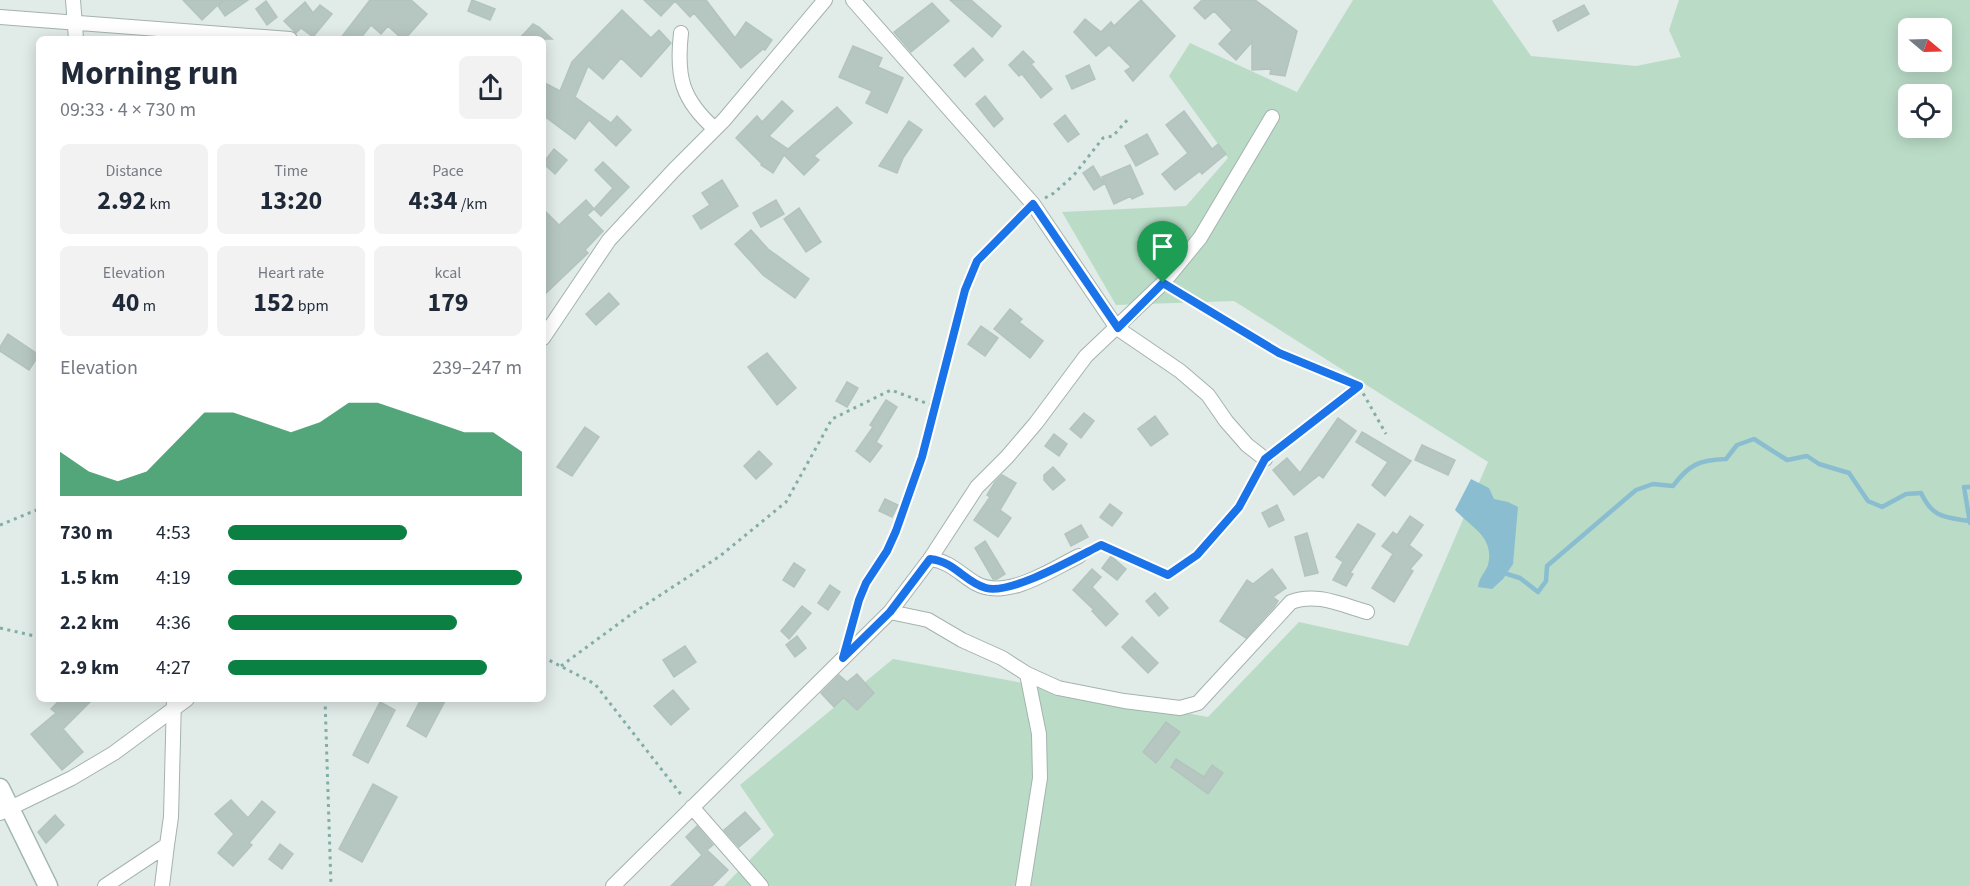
<!DOCTYPE html>
<html lang="en">
<head>
<meta charset="utf-8">
<style>
  body { margin:0; font-family:"Source Sans 3",sans-serif; background:#f2f2f3; color:#1f2937; height:100vh; display:flex; flex-direction:column; font-size:22px; white-space:nowrap }
  * { box-sizing:border-box; margin:0 }
  p { font-size:20px; color:#747a83 }
  .icon { flex:none; width:33px; height:33px; fill:none; stroke:currentColor; stroke-width:2; stroke-linecap:round; stroke-linejoin:round }
  .map { position:relative; flex:1; overflow:hidden }
  .drawer { position:absolute; left:36px; top:36px; width:510px; height:666px; display:flex; flex-direction:column; background:#fff; border-radius:9px; box-shadow:0 3px 15px #0003 }
  .drawer>* { flex:none }
  .needle { width:39px; rotate:109deg }
  .tools { position:absolute; left:1898px; top:18px; display:grid; gap:12px }
  .tools a { display:grid; place-items:center; width:54px; height:54px; border-radius:9px; background:#fff; box-shadow:0 3px 15px #0003; font-size:30px }
  .pin { position:absolute; display:grid; place-items:center; width:51px; height:51px; color:#fff; margin:-62px -26px; border-radius:50% 50% 50% 0; rotate:-45deg; box-shadow:0 0 6px #0007 }
  .pin .icon { rotate:45deg }
  .round { display:grid; place-items:center; flex:none; width:63px; height:63px; border-radius:9px; background:#f2f2f3 }
  .headline { display:flex; align-items:center; justify-content:space-between; height:102px; padding:0 24px }
  h1 { font-size:33px; font-weight:700; line-height:45px }
  .metrics { display:grid; grid-template-columns:repeat(3,1fr); gap:9px; height:102px; padding:6px 24px }
  .metrics div { display:grid; align-content:center; border-radius:9px; background:#f2f2f3; text-align:center }
  .metrics b { font-size:26px; font-weight:700 }
  .metrics small { font-size:16px; font-weight:400 }
  .metrics p { font-size:16px }
  .chart { height:168px; padding:12px 24px }
  .chart p { display:flex; justify-content:space-between }
  .chart svg { width:100%; height:108px; margin-top:6px; fill:#0b8043; opacity:.7 }
  ul { padding:0 24px; list-style:none; font-size:20px }
  li { display:grid; grid-template-columns:96px 72px 1fr; align-items:center; height:45px }
  li i { height:15px; border-radius:8px; background:#0b8043 }
  .map>svg:first-child { display:block }
  .green { fill:#badcc7; fill-rule:evenodd }
  .water { fill:#8abdcf }
  .lines { fill:none; stroke-linecap:round; stroke-linejoin:round }
  .stream { stroke:#8abdcf; stroke-width:4.5 }
  .building { fill:#b6c6c1; stroke:#b3c4bf; stroke-width:1.5 }
  .street-casing { stroke:#a4b3af; stroke-width:16 }
  .secondary-casing { stroke:#a0b7b1; stroke-width:21 }
  .path { stroke:#82aea5; stroke-width:3; stroke-dasharray:3 4.5; stroke-linecap:butt }
  .street { stroke:#fff; stroke-width:14 }
  .secondary { stroke:#fff; stroke-width:18 }
  .route-casing { stroke:#fff; stroke-width:12 }
  .route { stroke:#1a73e8; stroke-width:8 }
</style>
</head>
<body>
<div class="map">
<svg width="1970" height="886" viewBox="0 0 1970 886">
  <rect width="100%" height="100%" fill="#e1ebe8"/>
  <path class="green" d="M1353,0h139l39,56 105,10 45,-9 -12,-27 10,-30h291v886h-1246l50,-51 -34,-50 153,-126 315,58 91,-95 109,24 80,-184 -254,-161 -118,4 -54,-93 124,-6 42,-48 -59,-82 21,-33 107,49zM1908,28h33v34h-33zM1908,94h33v34h-33z"/>
  <path class="water" d="M1471,479l18,9 5,11 14,3 10,5 -5,57 -10,15 -11,10 -14,-2c1,-10 7,-14 10,-22 7,-28 -17,-38 -33,-55z"/>
  <g class="lines">
    <path class="stream" d="M1970,487h-6l6,36
      M1507,574l13,4 18,14 8,-11 1,-15 89,-76 17,-6 20,2c16,-22 27,-26 53,-27l11,-14 17,-6 33,21 20,-4 12,8 30,9 19,28 14,6 24,-13 15,-1c12,25 23,24 48,28"/>
  </g>
  <path class="building" d="M183,0h40l-21,20z
    M225,0h23l-23,16 -7,-10z
    M370,0h41l16,14 -22,25h-3l-14,-13 -7,8 -10,-9 -11,14h-20z
    M472,0l23,9 -5,11 -22,-9z
    M644,0h62l29,38 11,-16 26,18 -7,10 -2,-1 -22,19 -47,-55 -4,4 -15,-16 -14,15z
    M950,0h21l30,26 -9,11z
    M1141,0l34,36 -42,45 -8,-10 6,-4 -22,-22 -13,11 -22,-24 11,-13 16,13 10,-10 3,4z
    M1202,0h53l42,31 -12,45 -15,-2 1,-5 -19,1v-28l-16,18 -17,-16 13,-14 -18,-19 -9,8 -11,-11z
    M266,1l11,16 -10,8 -11,-16z
    M305,2l8,11 7,-8 12,9 -19,23 -12,-9 -5,5 -12,-12z
    M932,3l17,18 -38,31 -17,-20z
    M1584,5l5,9 -31,17 -5,-10z
    M622,10l29,28 8,-8 12,13 -30,34 -20,-19 -18,21 -15,-13 -13,31 36,26 6,-7 14,14 -15,16 -27,-26 -14,19 -32,-24v-33l17,9 12,-29z
    M533,24l6,3 13,12h-33z
    M853,46l29,12 -4,9 25,11 -16,35 -21,-10 6,-12 -33,-14z
    M973,48l10,12 -18,17 -11,-12z
    M1023,51l11,11 -3,2 21,25 -11,9 -19,-24 -3,2 -10,-11z
    M1089,65l6,14 -23,10 -6,-13z
    M985,96l18,23 -9,8 -18,-23z
    M782,101l11,10 -24,25 19,13 49,-42 15,16 -38,33 5,4 -15,15 -20,-20 -11,18 -12,-8 1,-1 -26,-26 21,-22 5,6z
    M1184,111l28,38 6,-5 8,10 -24,20 -2,-3 -25,19 -13,-16 26,-21 -22,-28z
    M1065,115l14,19 -11,8 -14,-18z
    M909,121l13,9 -19,28 -6,15 -18,-7z
    M1147,134l11,20 -22,12 -11,-20z
    M554,149l13,11 -12,14 -12,-11z
    M603,162l26,25 -28,29 -7,-7 19,-21 -18,-18z
    M1130,165l13,29 -11,5 -1,-3 -17,8 -12,-27z
    M1093,166l11,18 -10,6 -11,-17z
    M722,180l16,26 -37,23 -8,-13 17,-11 -8,-12z
    M586,200l8,9 -7,6 16,16 -18,19 3,3 -45,43v-87l16,16z
    M776,200l8,14 -23,13 -8,-14z
    M799,208l22,34 -15,10 -22,-33z
    M751,230l17,19 41,30 -14,19 -32,-23 -28,-31z
    M609,293l10,11 -23,21 -10,-11z
    M1010,309l12,10 -3,3 24,19 -13,17 -36,-29z
    M981,326l17,12 -13,18 -17,-12z
    M8,334l31,21 -10,15 -29,-19v-4z
    M767,353l29,35 -19,17 -29,-38z
    M847,382l11,6 -11,19 -11,-6z
    M886,400l11,7 -21,35 6,4 -12,16 -14,-11 17,-24 -3,-2z
    M1084,413l10,8 -13,17 -11,-9z
    M1155,416l13,18 -17,12 -13,-17z
    M1338,418l18,13 -33,47 -4,-3 -25,20 -21,-25 14,-12 13,15z
    M585,427l14,10 -27,39 -15,-9z
    M1362,432l49,29 -26,35 -13,-11 16,-23 -32,-20z
    M1054,434l13,10 -8,12 -14,-10z
    M1422,445l33,15 -7,15 -33,-15z
    M759,451l13,13 -16,15 -12,-13z
    M1053,467l12,13 -12,10 -9,-10v-5z
    M1002,475l14,8 -16,27 11,8 -13,19 -24,-17 16,-23 -3,-2 8,-13z
    M885,499l13,6 -6,12 -13,-6z
    M1110,504l12,9 -10,13 -12,-9z
    M1277,505l7,15 -15,7 -7,-14z
    M1410,516l13,9 -14,20 13,10 -12,14 3,2 -19,31 -22,-14 21,-34 -11,-8 11,-14 4,3z
    M1358,524l17,10 -25,39 3,1 -7,12 -13,-6 10,-18 -7,-5z
    M1081,525l7,12 -17,9 -6,-12z
    M1307,533l11,40 -13,3 -10,-39z
    M985,541l20,33 -8,5h-4l-18,-31z
    M1111,556l15,13 -9,11 -15,-12z
    M794,563l11,7 -11,17 -11,-7z
    M1092,569l9,8 -9,10 26,27 -12,12 -14,-15 2,-1 -21,-20z
    M1272,569l14,19 -13,9 5,4 -4,6 -28,31 -26,-17 27,-41 6,4z
    M830,585l10,7 -12,18 -10,-7z
    M1155,593l13,15 -9,8 -13,-15z
    M802,606l9,7 -22,26 -8,-8z
    M797,636l9,12 -11,9 -9,-12z
    M1132,637l26,26 -10,10 -26,-26z
    M685,646l11,16 -22,15 -11,-17z
    M857,674l17,19 -17,17 -13,-12 -10,9 -13,-14 18,-18 8,7z
    M673,690l16,19 -18,16 -17,-19z
    M61,699h32l-30,30 20,23 -21,18 -31,-36 25,-21 -5,-4z
    M421,699h25l-20,38 -19,-11z
    M380,702l15,8 -27,53 -15,-8z
    M1166,722l14,10 -24,31 -13,-11z
    M1176,759l28,18 8,-12 11,8 -15,21 -37,-27z
    M373,784l24,13 -35,65 -23,-13z
    M231,800l17,18 14,-17 13,11 -26,31 3,2 -19,21 -15,-13 16,-19 -19,-20z
    M745,812l15,17 -21,18 -15,-17z
    M55,815l9,10 -18,18 -8,-11z
    M697,826l16,19 -6,5 21,20 -16,16h-41l31,-31 -16,-18z
    M280,844l13,10 -11,15 -13,-10z"/>
  <g class="lines">
    <defs>
      <path id="street" d="M73,0l3,39
        M853,0l180,204 84,124 63,43 28,24 18,26 21,24 18,14
        M0,17l290,22
        M681,33c-5,44 1,67 34,96
        M543,338l66,-98 65,-70 50,-50 101,-120
        M930,559c19,2 29,14 45,24 32,18 75,-13 104,-27
        M890,612l38,8 34,20 40,18 25,16 31,14 66,13 56,7 18,-5 93,-101c25,-10 51,3 76,10
        M692,807l69,79
        M0,813l72,-35 42,-25 73,-54
        M105,886l62,-41 4,-28 3,-118
        M162,886l5,-41
        M613,886l277,-274 40,-53 47,-72 30,-30 29,-34 50,-67 77,-73 37,-45 72,-121
        M1023,886l17,-108 -1,-44 -12,-60"/>
      <path id="secondary" d="M0,788l48,98"/>
    </defs>
    <use href="#street" class="street-casing"/>
    <use href="#secondary" class="secondary-casing"/>
    <path class="path" d="M1045,198l9,-5 20,-18 29,-37 10,-2 17,-19
      M1174,290l105,63 80,33 27,48
      M1275,451l84,-65
      M0,525l39,-16
      M1090,550l11,-5 67,30 29,-20 42,-48 20,-38
      M0,628l39,9
      M848,633l18,-50 21,-32 9,-20 26,-74 12,-51
      M543,657l52,27 88,113
      M561,666l72,-53 87,-57 66,-54 46,-83 59,-29 43,16 31,-116 12,-29 46,-47
      M325,699l6,187"/>
    <use href="#street" class="street"/>
    <use href="#secondary" class="secondary"/>
  </g>
  <g class="lines">
    <defs>
      <path id="route" d="M1033,204l85,124 45,-45 116,70 80,33 -94,73 -26,48 -42,48 -29,20 -67,-30c-24,12 -90,50 -115,43 -22,-6 -30,-26 -56,-29l-40,53 -47,46 16,-58 7,-17 21,-32 9,-20 26,-74 43,-167 12,-29z"/>
    </defs>
    <use href="#route" class="route-casing"/>
    <use href="#route" class="route"/>
  </g>
</svg>
<div class="tools">
<a><svg class="needle" viewBox="-14 -14 28 28"><path d="M0-13l5 13h-10z" fill="#e53935"/><path d="M0 13l5-13h-10z" fill="#747a83"/></svg></a>
<a><svg class="icon" aria-label="locate" viewBox="0 0 24 24"><circle cx="12" cy="12" r="6"/><path d="M12 2v4M12 18v4M2 12h4M18 12h4"/></svg></a>
</div>
<div class="pin" style="left:1163px;top:283px;background:#1e9e55"><svg class="icon" aria-label="arrive" viewBox="0 0 24 24"><path d="M6 21V4h12l-3 4 3 4H6"/></svg></div>
<section class="drawer">
<div class="headline"><div><h1>Morning run</h1><p>09:33 · 4 × 730 m</p></div><a class="round"><svg class="icon" aria-label="share" viewBox="0 0 24 24"><path d="M12 15V3M7 8l5-5 5 5M5 13v7h14v-7"/></svg></a></div>
<div class="metrics">
<div><p>Distance</p><b>2.92<small> km</small></b></div>
<div><p>Time</p><b>13:20</b></div>
<div><p>Pace</p><b>4:34<small> /km</small></b></div>
</div>
<div class="metrics">
<div><p>Elevation</p><b>40<small> m</small></b></div>
<div><p>Heart rate</p><b>152<small> bpm</small></b></div>
<div><p>kcal</p><b>179</b></div>
</div>
<div class="chart"><p><span>Elevation</span>239–247 m</p>
<svg viewBox="0 0 160 44" preserveAspectRatio="none"><path d="M0 44V26L10 34L20 38L30 34L40 22L50 10L60 10L70 14L80 18L90 14L100 6L110 6L120 10L130 14L140 18L150 18L160 26V44z"/></svg>
</div>
<ul>
<li><b>730 m</b>4:53<i style="width:61%"></i></li>
<li><b>1.5 km</b>4:19<i style="width:100%"></i></li>
<li><b>2.2 km</b>4:36<i style="width:78%"></i></li>
<li><b>2.9 km</b>4:27<i style="width:88%"></i></li>
</ul>
</section>
</div>
</body>
</html>
